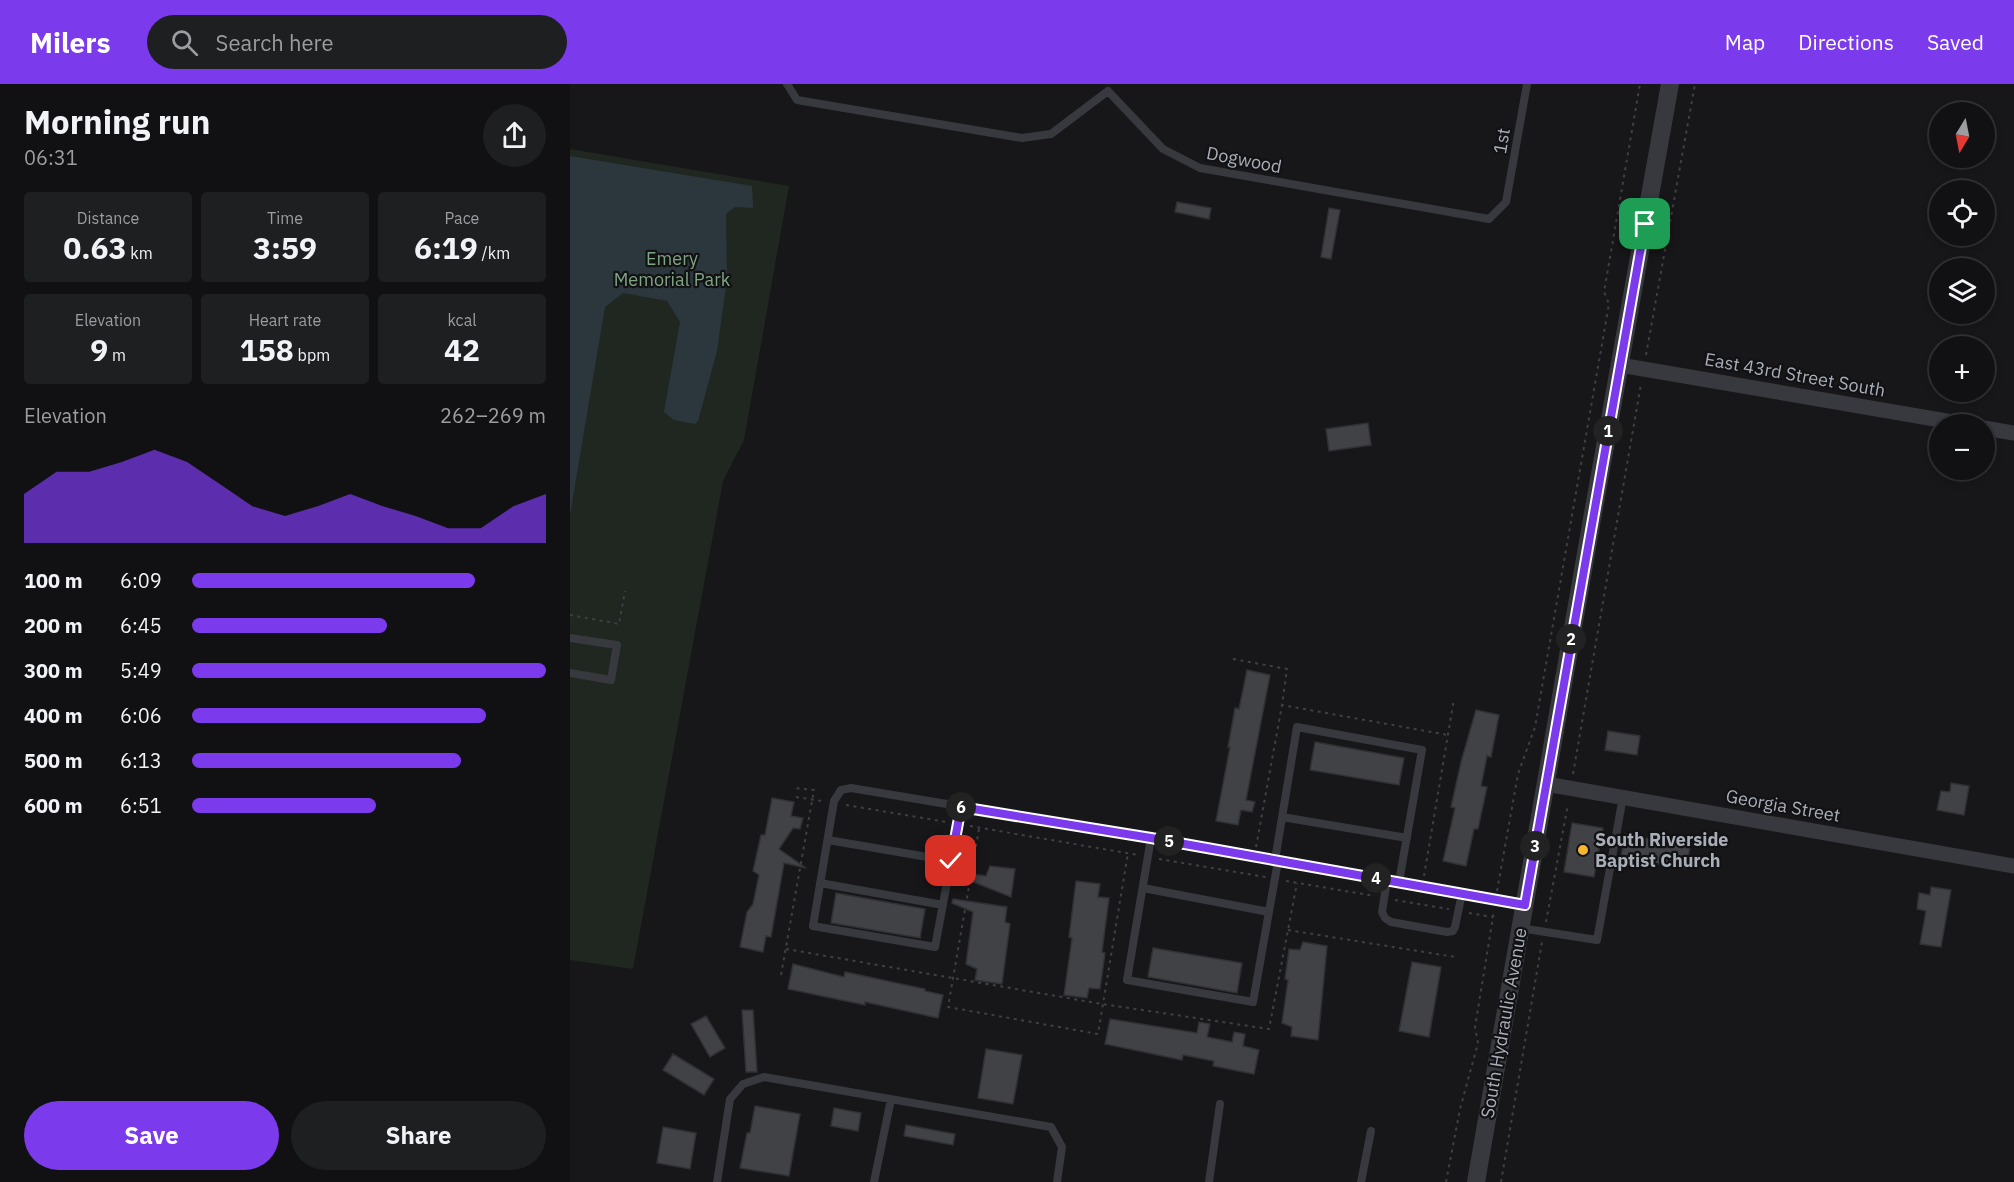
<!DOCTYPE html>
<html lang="en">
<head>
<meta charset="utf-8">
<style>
  body { margin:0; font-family:"IBM Plex Sans",sans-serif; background:#1e1f21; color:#f1f3f6; height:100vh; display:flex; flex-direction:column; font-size:22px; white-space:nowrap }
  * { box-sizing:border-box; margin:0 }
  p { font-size:20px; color:#9c9da0 }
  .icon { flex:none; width:33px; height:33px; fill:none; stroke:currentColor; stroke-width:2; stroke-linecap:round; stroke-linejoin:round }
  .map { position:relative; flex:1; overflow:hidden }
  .side { display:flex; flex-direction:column; background:#111113; width:570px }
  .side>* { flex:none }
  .needle { width:39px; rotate:190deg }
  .tools { position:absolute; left:1359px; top:18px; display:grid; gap:12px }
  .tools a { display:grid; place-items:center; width:66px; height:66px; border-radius:50%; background:#111113; box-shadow:0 3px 9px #0003,0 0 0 2px #303133; font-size:30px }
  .pin { position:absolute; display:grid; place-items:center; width:51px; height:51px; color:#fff; margin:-26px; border-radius:12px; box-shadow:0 3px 9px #0006 }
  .km { position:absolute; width:30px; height:30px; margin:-15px; border-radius:50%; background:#222; color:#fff; font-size:16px; line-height:30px; text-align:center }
  .round { display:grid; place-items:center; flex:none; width:63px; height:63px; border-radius:32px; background:#1e1f21 }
  .summary { display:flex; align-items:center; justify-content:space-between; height:102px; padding:0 24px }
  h1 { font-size:33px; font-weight:800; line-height:45px }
  .stats { display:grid; grid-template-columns:repeat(3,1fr); gap:9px; height:102px; padding:6px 24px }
  .stats div { display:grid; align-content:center; border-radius:6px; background:#1e1f21; text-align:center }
  .stats b { font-size:30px; font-weight:800 }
  .stats small { font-size:16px; font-weight:400 }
  .stats p { font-size:16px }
  .chart { height:168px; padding:12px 24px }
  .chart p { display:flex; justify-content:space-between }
  .chart svg { width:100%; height:108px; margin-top:6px; fill:#7c3aed; opacity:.7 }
  .button { display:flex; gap:12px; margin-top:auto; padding:12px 24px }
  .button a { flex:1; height:69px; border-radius:36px; background:#7c3aed; color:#fff; font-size:24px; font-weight:800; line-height:69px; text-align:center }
  .button a+a { background:#1e1f21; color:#f1f3f6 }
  ul { padding:0 24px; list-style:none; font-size:20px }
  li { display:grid; grid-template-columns:96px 72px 1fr; align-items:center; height:45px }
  li i { height:15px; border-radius:8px; background:#7c3aed }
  header { display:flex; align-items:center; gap:36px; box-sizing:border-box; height:84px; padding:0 30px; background:#7c3aed; color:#fff }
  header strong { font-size:28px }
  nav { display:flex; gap:33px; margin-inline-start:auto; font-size:21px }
  .search { width:420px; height:54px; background:#1e1f21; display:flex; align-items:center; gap:15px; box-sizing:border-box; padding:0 21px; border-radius:33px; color:#9c9da0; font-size:22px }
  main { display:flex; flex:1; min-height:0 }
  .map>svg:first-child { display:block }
  .green { fill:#1f2720 }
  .water { fill:#2c363d }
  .building { fill:#414246; stroke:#313135; stroke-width:1.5 }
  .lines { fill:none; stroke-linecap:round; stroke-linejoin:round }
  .path { stroke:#3e4045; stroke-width:2; stroke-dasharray:3 4.5; stroke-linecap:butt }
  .service { stroke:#38393e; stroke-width:8 }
  .minor { stroke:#38393e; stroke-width:15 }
  .tertiary { stroke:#38393e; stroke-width:18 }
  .route-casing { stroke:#fff; stroke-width:12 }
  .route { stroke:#7c3aed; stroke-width:8 }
  .poi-dot { fill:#f6b531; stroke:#121214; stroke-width:2 }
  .labels { text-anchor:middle; stroke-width:4.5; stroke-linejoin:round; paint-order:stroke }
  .street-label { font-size:18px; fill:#a9aeb9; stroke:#121214 }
  .park-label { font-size:18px; fill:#7fa582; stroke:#121214 }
  .poi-label { font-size:18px; font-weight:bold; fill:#a9aeb9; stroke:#121214; text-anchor:start }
</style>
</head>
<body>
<header>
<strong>Milers</strong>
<div class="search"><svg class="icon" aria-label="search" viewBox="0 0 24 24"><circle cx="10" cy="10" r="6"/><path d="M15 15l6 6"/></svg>Search here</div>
<nav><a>Map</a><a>Directions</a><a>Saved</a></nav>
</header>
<main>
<section class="side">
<div class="summary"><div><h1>Morning run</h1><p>06:31</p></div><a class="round"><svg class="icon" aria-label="share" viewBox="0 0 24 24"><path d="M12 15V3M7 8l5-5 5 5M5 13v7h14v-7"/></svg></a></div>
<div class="stats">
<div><p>Distance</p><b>0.63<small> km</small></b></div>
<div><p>Time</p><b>3:59</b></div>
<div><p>Pace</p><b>6:19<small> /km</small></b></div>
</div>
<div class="stats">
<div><p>Elevation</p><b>9<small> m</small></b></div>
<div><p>Heart rate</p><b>158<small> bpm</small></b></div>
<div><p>kcal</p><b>42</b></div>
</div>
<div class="chart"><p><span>Elevation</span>262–269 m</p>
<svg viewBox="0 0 160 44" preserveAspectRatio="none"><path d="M0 44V24L10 15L20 15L30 11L40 6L50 11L60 20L70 29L80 33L90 29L100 24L110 29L120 33L130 38L140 38L150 29L160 24V44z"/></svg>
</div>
<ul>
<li><b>100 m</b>6:09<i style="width:80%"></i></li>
<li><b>200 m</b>6:45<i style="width:55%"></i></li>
<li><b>300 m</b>5:49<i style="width:100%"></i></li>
<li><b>400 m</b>6:06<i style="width:83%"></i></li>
<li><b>500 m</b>6:13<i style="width:76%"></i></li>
<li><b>600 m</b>6:51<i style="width:52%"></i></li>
</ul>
<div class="button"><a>Save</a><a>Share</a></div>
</section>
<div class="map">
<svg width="1444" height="1098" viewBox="0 0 1444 1098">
  <rect width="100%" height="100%" fill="#171719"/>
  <path class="green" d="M0,65l219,37 -45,254 -21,41 -90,488 -63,-9z"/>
  <path class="water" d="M0,72l182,30 1,22 -18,-1 -9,7 1,65 -10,72 -19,70 -3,3 -21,-4 -10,-8 16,-90 -13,-21 -44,-8 -18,14 -35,208z"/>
  <path class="building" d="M607,118l34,6 -2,11 -34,-7z
    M759,124l11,2 -9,49 -10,-2z
    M798,339l3,22 -42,6 -3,-22z
    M677,586l23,5 -24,125 9,2 -3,10 -11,-2 -3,15 -22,-4 14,-74h-2l7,-39 4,1z
    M906,626l23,5 -8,42 -4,-1 -6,30 6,1 -9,42h-4l-8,37 -23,-5 12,-53 -4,-1 10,-45z
    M1038,647l32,5 -3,19 -32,-5z
    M745,658l89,16 -5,27 -89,-15z
    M1381,699l18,3 -5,29 -27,-5 4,-19 9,1z
    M202,714l22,4 -3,14 12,2 -3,11 -7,-1 -14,21 27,19 -22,-5 -13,74 -5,-1 -3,16 -23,-5 7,-35 6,-8 6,-29 -6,-4 8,-36h4z
    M1002,739l31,5 -9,49 -30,-5z
    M1055,750l65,13 -4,22 -65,-12z
    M420,782l25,3 -4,28 -53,-21 1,-4 27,4z
    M506,797l24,3 -2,13 11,1 -7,54 3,1 -5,36 -11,-1 -2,10 -23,-3 8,-57 -3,-1z
    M1361,803l20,3 -10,57 -21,-3 6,-33 -9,-2 2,-16 11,2z
    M266,809l89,16 -5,29 -89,-15z
    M383,815l54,8 -2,15 5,2 -8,60 -27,-4 2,-11 -11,-5 7,-52 -21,-9z
    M733,858l24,4 -9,94 -27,-4 1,-9 -10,-4 6,-43 -3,-1 4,-30 11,1z
    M583,864l89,15 -5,30 -89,-16z
    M842,878l29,5 -12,70 -30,-6z
    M223,880l51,13 1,-5 80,17v2l18,4 -5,23 -73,-16v3l-77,-16z
    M172,926h11l4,62h-11z
    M136,932l19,32 -15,9 -19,-33z
    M540,935l87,14 2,-11 11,2 -3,13 25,5 2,-10 11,2 -2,12 16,4 -5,24 -41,-8 1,-5 -31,-6 -1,5 -77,-16z
    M416,965l36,6 -9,49 -35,-6z
    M103,970l41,25 -10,16 -41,-25z
    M185,1022l45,8 -11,62 -49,-8 7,-35h3z
    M264,1024l27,5 -3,18 -27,-5z
    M336,1041l49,9 -2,11 -49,-9z
    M93,1043l33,6 -6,36 -33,-6z"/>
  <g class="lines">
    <path class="path" d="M1076,271l49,-271
      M0,531l49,9 6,-33
      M663,575l54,10 -5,36 166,30
      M1003,690l68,-390
      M226,713l26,4
      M276,721l100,17
      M400,742l168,29
      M409,745l-31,178 150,27 30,-181
      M686,763l26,-142
      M589,775l107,18
      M854,792l30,-177
      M716,797l89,15
      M927,807l21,-117 17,-47 74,-423 -5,-12 36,-208
      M825,816l54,9
      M899,829l24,4
      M976,838l22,-118
      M718,846l167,27
      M216,865l316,55 167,25 28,-146
      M211,891l33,-185 -19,-2
      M876,1098l14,-73 18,-66 -3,-16 19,-116
      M931,1098l41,-240"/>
    <path class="service" d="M217,0l10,16 225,38 29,-4 57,-43 55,58 37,19 289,51 17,-17 21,-118
      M0,554l47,7 -6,35 -41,-7
      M391,723l-26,140 -122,-21 21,-125 7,-11 10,-2 300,50 372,67
      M712,733l125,21
      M581,754l-24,142 126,22 25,-141
      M258,756l123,21
      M705,776l22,-133 125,23 -23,132
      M817,796l-5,32 3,6 6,4 56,10 6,-1 2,-4 7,-34
      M250,799l123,22
      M573,804l126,24
      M950,844l77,12 26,-143
      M147,1098l13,-83 13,-15 21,-7 287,50 11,20 -5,35
      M304,1098l17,-83
      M639,1098l11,-78
      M791,1098l10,-51"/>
    <path class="minor" d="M1050,281l344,59
      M1414,344l30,5
      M976,700l468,82"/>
    <path class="tertiary" d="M906,1098l116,-663 78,-435"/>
  </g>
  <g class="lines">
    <defs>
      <path id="route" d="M381,777l10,-54 190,31 374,67 120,-681"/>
    </defs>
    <use href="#route" class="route-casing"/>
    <use href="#route" class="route"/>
  </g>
  <circle class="poi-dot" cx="1013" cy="766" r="6"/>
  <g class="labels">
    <g class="street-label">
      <text transform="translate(932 57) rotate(-80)" y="6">1st</text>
      <text transform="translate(674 76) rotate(11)" y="6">Dogwood</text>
      <text transform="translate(1225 291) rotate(10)" y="6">East 43rd Street South</text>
      <text transform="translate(1213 722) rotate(10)" y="6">Georgia Street</text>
      <text transform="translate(934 939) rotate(-80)" y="6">South Hydraulic Avenue</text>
    </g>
    <g class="park-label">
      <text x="102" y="181">Emery<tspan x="102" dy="21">Memorial Park</tspan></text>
    </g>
    <g class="poi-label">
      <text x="1025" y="762">South Riverside<tspan x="1025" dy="21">Baptist Church</tspan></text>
    </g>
  </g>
</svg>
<div class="tools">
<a><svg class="needle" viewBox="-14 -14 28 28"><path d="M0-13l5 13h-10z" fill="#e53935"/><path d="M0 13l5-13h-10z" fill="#9c9da0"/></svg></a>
<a><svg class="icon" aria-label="locate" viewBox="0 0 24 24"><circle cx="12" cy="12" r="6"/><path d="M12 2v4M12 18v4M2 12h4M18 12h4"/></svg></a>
<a><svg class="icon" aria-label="layers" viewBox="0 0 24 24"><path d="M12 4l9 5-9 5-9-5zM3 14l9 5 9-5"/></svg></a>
<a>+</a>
<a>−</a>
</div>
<div class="pin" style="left:1075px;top:140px;background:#1e9e55"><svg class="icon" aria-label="arrive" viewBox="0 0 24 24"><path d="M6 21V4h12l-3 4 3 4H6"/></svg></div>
<div class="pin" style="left:381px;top:777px;background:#d93025"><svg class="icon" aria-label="check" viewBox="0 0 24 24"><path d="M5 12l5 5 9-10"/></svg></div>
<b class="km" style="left:1038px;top:347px">1</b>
<b class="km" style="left:1001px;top:555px">2</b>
<b class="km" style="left:965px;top:762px">3</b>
<b class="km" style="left:806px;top:794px">4</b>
<b class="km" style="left:599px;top:757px">5</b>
<b class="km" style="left:391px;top:723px">6</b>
</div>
</main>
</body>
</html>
